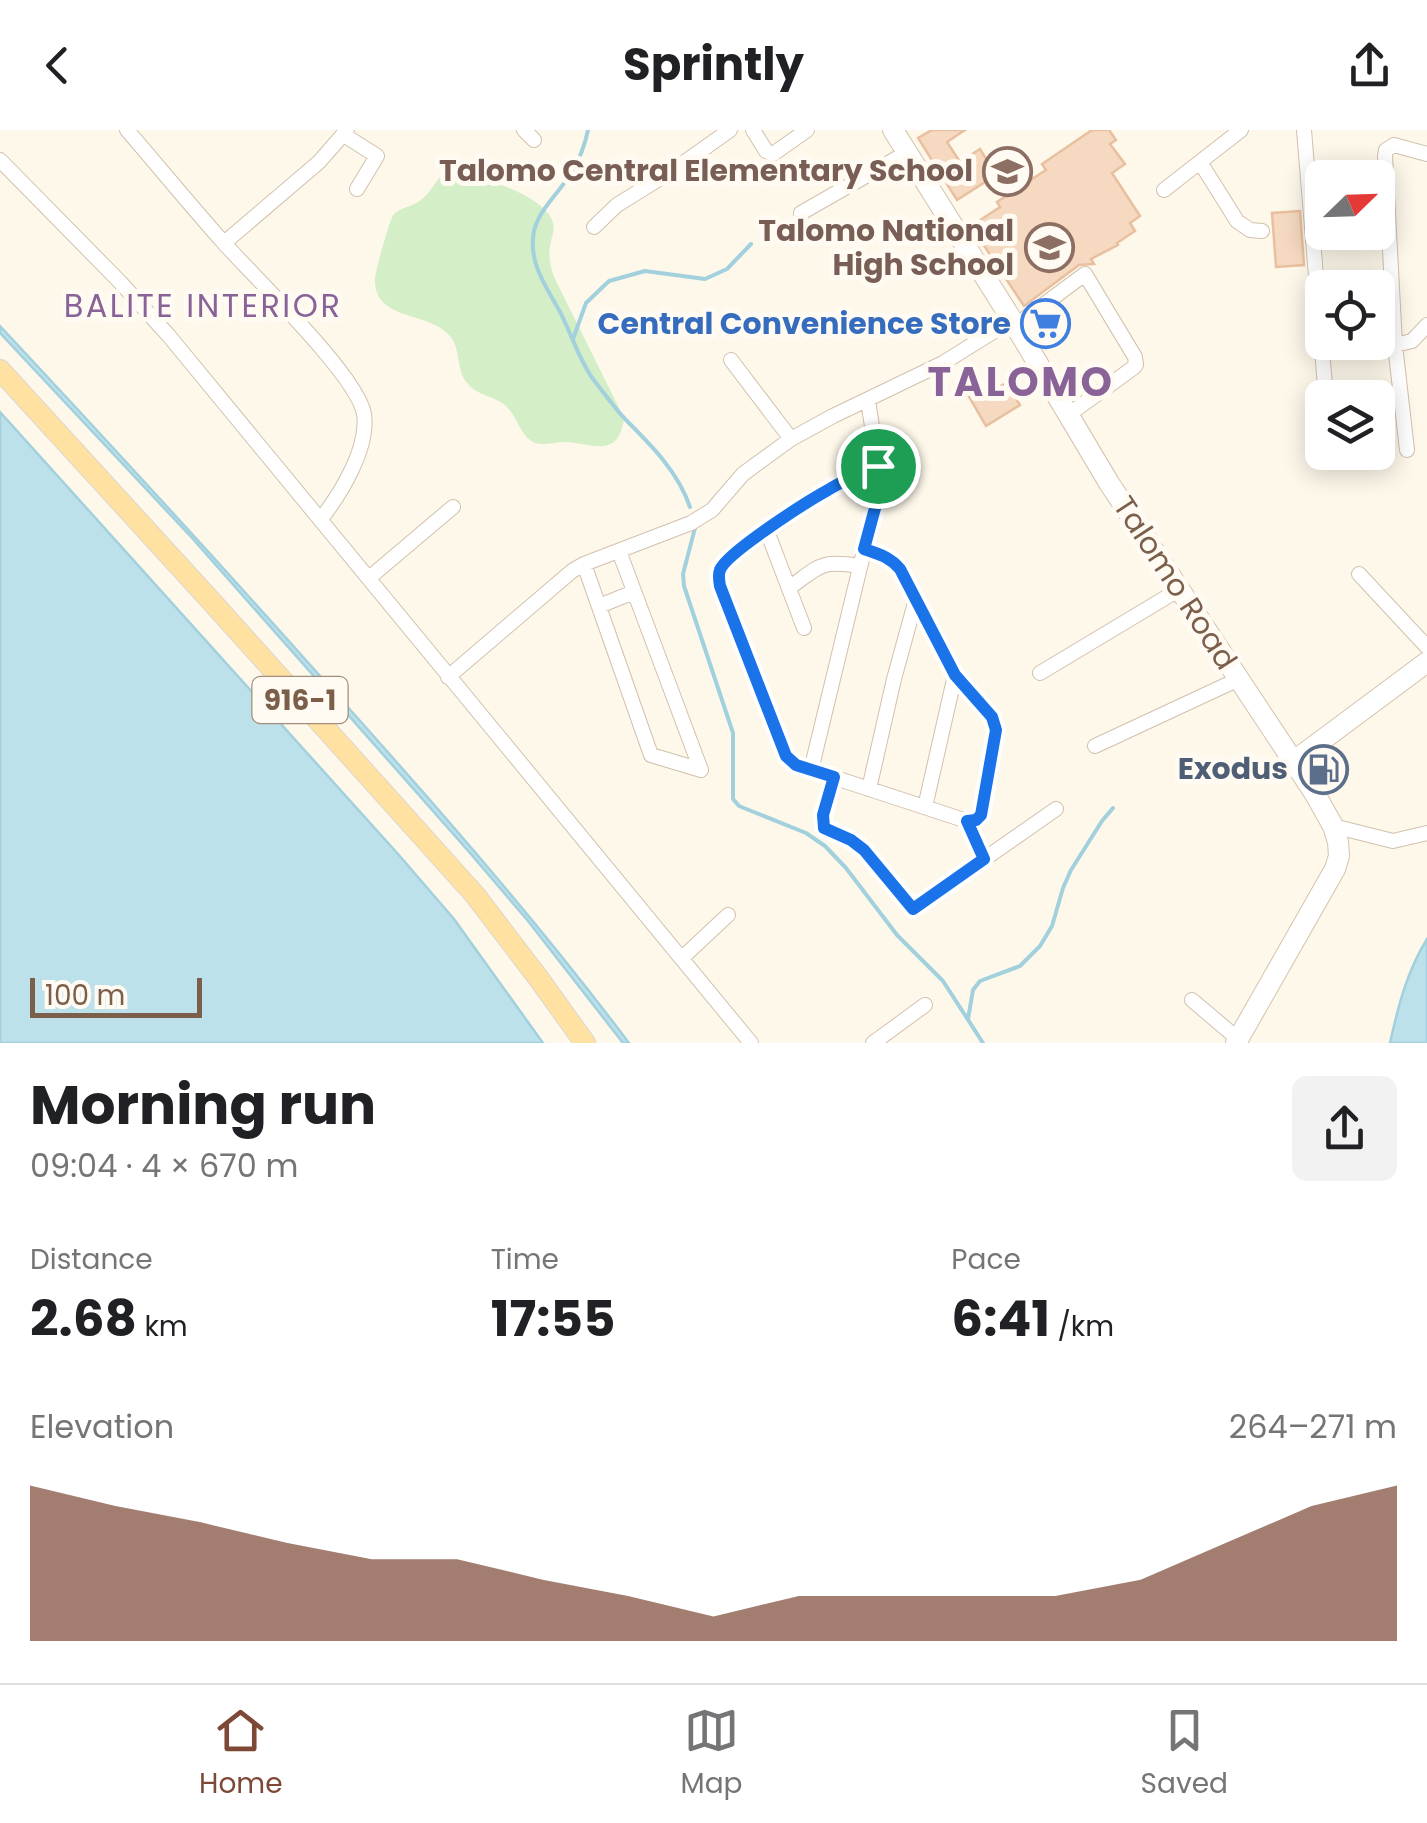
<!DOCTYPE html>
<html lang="en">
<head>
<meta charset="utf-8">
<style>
  body { margin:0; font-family:Poppins,sans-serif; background:#f2f2f2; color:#202124; height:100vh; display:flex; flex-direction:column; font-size:38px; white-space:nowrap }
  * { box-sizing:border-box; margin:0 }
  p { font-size:32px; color:#757577 }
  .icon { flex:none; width:55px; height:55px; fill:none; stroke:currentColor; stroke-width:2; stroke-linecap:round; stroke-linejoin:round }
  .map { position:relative; height:913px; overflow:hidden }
  .panel { display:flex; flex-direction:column; background:#fff; flex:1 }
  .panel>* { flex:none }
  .needle { width:65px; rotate:67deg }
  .controls { position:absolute; left:1305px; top:30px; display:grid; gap:20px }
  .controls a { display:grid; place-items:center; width:90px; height:90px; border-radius:15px; background:#fff; box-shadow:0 5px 25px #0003; font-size:50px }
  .scale { position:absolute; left:30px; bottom:25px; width:172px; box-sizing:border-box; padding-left:10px; border:5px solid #7c5f4a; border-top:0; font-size:28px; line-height:35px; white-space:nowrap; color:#7c5f4a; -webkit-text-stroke:8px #fffbf3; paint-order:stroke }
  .pin { position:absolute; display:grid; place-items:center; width:85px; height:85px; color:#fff; margin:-42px; border:5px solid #fff; border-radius:50%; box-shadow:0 2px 10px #0007 }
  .round { display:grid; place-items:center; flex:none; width:105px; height:105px; border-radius:15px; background:#f2f2f2 }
  .summary { display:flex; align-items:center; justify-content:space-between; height:170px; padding:0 30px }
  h1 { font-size:55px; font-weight:700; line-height:75px }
  .figures { display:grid; grid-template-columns:repeat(3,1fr); gap:15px; height:170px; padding:10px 30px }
  .figures div { display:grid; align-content:center }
  .figures b { font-size:50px; font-weight:700 }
  .figures small { font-size:28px; font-weight:400 }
  .figures p { font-size:28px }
  .chart { height:280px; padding:20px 30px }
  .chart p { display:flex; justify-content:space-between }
  .chart svg { width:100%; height:180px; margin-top:10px; fill:#7d4835; opacity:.7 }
  header { display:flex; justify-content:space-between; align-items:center; height:130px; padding:0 30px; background:#fff; font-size:45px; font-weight:700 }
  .menu { display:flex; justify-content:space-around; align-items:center; height:140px; border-top:2px solid #e0e0e0; background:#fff; font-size:28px; color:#757577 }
  .menu a { display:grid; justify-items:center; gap:5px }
  .menu .selected { color:#7d4835 }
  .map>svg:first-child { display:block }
  .green { fill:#d4eec7 }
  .water { fill:#bde1ea; stroke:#a2d0dd; stroke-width:2.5 }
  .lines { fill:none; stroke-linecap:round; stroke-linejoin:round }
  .stream { stroke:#a2d0dd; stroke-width:4 }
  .building { fill:#f5d9c0; stroke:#e9c09f; stroke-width:2.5 }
  .street-casing { stroke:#d2c0ae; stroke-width:16 }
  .secondary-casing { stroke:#d6c1ac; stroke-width:22 }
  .primary-casing { stroke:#ddd5d0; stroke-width:22 }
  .street { stroke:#fff; stroke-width:14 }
  .secondary { stroke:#fff; stroke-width:20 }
  .primary { stroke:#ffe2a1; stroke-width:20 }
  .route-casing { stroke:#fff; stroke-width:20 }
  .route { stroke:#1a73e8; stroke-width:12 }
  .labels { text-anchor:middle; stroke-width:10; stroke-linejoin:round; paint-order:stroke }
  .shield { fill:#fffbf3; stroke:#a38e7d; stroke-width:2.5 }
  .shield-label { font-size:28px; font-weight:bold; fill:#7c5f4a }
  .education-label { font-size:30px; font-weight:bold; fill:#785e54; stroke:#fffbf3; text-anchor:end }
  .shop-label { font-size:30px; font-weight:bold; fill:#366cbe; stroke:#fffbf3; text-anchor:end }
  .street-label { font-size:30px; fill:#7c5f4a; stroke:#fffbf3 }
  .service-label { font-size:30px; font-weight:bold; fill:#4e5e75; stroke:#fffbf3; text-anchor:end }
  .neighbourhood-label { font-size:32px; letter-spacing:2.5px; fill:#896397; stroke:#fffbf3 }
  .district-label { font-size:40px; font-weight:bold; letter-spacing:2.5px; fill:#896397; stroke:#fffbf3 }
</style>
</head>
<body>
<header><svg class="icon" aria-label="back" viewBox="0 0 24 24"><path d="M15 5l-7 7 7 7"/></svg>Sprintly<svg class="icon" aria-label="share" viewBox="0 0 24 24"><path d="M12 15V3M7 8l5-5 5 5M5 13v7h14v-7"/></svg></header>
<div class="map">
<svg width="1427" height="913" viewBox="0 0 1427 913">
  <rect width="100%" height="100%" fill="#fef8eb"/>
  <path class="green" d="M451,44c25,-1 96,22 102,49 2,9 -2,15 -3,23 -2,11 1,21 4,31l70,141c-5,42 -33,25 -59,24 -9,0 -21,4 -30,1 -14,-6 -18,-26 -28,-36 -11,-11 -29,-11 -39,-23 -13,-14 -6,-35 -19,-49 -21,-24 -75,-14 -74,-56 0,-7 15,-61 19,-65 8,-7 20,-8 27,-14 8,-6 13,-16 20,-24z"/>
  <path class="water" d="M0,196c114,122 226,244 337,369 101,113 201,227 292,348h-6l-95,-122 -58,-68 -278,-315 -192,-205z
    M0,282l398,442 56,65 89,124h-543z
    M1427,809v104h-37c8,-36 17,-72 37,-104z"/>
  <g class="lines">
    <path class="stream" d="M588,0c-3,15 -9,30 -17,43 -11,19 -32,36 -37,58 -6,31 11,54 25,79 12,22 19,48 34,69 11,14 22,30 34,42 25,25 51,51 63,86
      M573,209l13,-36 23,-22 36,-10 60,8 22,-10 24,-25
      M695,398l-12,46 1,12 49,147v66l6,7 67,27 19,13 21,22 51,67 46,46 40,62
      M968,889l5,-29 7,-9 40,-15 20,-20 12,-20 11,-38 8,-18 31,-49 11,-13"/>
  </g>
  <path class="building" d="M932,0h33l-18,12 13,20 20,-13 16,26 -39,25 -39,-62z
    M1092,0h17l7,10 -6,4 15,20 -13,9 28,43 -10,7 5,8 -18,12 1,2 -27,14 3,5 -15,1 -55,41 -53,-80 29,-19 -3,-5 49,-32 -4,-6z
    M1300,81l4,54 -28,2 -4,-54z
    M1006,253l14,22 -34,21 -18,-31 16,-10 5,8z"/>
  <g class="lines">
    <defs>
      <path id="street" d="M127,0c32,37 63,75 96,112 29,33 135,134 141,172 5,34 -23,79 -43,105
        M524,0l10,10
        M753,0l13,21 7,3 34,-24
        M1304,0l22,268
        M344,5l33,21 -20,33
        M0,30l120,122 49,54 582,707
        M1200,32l37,59 13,9 12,1
        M1164,60l77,-60
        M801,83l105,-60
        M594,97l23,-22 58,-36 55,-39
        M224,113l95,-81 28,-32
        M1015,196l70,-52 50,83 1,8 -3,3 -65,47
        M1395,215l17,-4 15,-16
        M731,230l60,79
        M1407,320l-12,-105 -10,-189 1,-6 8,-5 33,9
        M1331,322l1,7
        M767,401l37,97
        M864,419c15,5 26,8 36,20l55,106 31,35 9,13 1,16 -15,76 -5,5 -9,1 -171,-56 -12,-15 -64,-165v-17l14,-14 92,-63 52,-25
        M619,421l82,219
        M584,434l67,191 50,15
        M1359,444l68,73
        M369,448l84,-71
        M789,458c32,-23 31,-28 71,-22
        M599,476l35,-14
        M1040,543l140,-84
        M448,547l124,-106 12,-7 107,-41 21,-13 31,-36 48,-35 42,-23 110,-53 69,-43
        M1095,616l144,-67
        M811,640l66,-273 1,-31 -10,-66
        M834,647l-11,38 2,13 26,13 13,9 49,59 143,-100
        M869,659l25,-110 22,-80
        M925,677l30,-132
        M967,691l17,38
        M1333,696l60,15 34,-8
        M682,828l46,-43
        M1192,870l46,39
        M873,913l52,-38"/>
      <path id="secondary" d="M893,0l119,190 97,163 206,311 18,32 5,16 1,14 -4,13 -99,174
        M1294,631l133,-99"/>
      <path id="primary" d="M0,240l212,232 263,293 64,84 46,64"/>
    </defs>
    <use href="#street" class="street-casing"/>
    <use href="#secondary" class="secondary-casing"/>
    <use href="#primary" class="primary-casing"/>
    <use href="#street" class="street"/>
    <use href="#secondary" class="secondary"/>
    <use href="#primary" class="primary"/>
  </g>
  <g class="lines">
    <defs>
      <path id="route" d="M878,336v31l-14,52c15,5 26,8 36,20l55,106 37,42 4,13 -15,85 -5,5 -9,1 17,38 -71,50 -49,-59 -13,-10 -27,-12 -1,-13 11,-38 -38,-12 -10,-9 -66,-170c-1,-6 -2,-11 0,-16 6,-17 88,-69 108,-80 16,-10 33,-17 50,-24z"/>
    </defs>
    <use href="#route" class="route-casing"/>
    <use href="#route" class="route"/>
  </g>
  <defs>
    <symbol id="school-ring" viewBox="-11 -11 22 22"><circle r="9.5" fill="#fffbf3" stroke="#8d6e63" stroke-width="1.5"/><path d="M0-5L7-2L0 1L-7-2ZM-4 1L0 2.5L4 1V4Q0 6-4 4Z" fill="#8d6e63"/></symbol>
    <symbol id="supermarket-ring" viewBox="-11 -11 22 22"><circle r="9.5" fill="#fffbf3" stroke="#3f7fe0" stroke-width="1.5"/><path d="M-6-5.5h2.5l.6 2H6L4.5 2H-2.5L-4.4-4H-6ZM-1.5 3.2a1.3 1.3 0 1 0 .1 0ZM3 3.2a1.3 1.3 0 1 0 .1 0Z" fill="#3f7fe0"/></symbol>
    <symbol id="fuel-ring" viewBox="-11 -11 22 22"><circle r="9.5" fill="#fffbf3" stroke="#5c6f8a" stroke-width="1.5"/><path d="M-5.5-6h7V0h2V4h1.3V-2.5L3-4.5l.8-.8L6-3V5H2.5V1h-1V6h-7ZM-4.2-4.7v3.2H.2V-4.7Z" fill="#5c6f8a"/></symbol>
  </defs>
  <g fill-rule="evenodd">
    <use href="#school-ring" x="980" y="14" width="55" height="55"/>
    <use href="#school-ring" x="1022" y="90" width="55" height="55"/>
    <use href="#supermarket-ring" x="1018" y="166" width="55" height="55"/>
    <use href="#fuel-ring" x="1296" y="612" width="55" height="55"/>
  </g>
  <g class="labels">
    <rect class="shield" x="252.5" y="547" width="95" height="46" rx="8"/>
    <g class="shield-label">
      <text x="300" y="580">916-1</text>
    </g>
    <g class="education-label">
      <text x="973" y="51">Talomo Central Elementary School</text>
      <text x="1014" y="111">Talomo National<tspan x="1014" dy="34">High School</tspan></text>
    </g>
    <g class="shop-label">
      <text x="1011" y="204">Central Convenience Store</text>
    </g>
    <g class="street-label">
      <text transform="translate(1175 453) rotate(57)" y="10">Talomo Road</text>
    </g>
    <g class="service-label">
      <text x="1288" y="649">Exodus</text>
    </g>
    <g class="neighbourhood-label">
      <text x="203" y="187">BALITE INTERIOR</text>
    </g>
    <g class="district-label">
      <text x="1021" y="266">TALOMO</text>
    </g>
  </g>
</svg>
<div class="controls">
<a><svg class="needle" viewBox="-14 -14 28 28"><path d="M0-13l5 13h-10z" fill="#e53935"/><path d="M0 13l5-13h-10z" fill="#757577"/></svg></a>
<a><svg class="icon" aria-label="locate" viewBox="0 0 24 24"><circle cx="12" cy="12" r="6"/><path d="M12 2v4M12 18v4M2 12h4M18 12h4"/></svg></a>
<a><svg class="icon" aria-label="layers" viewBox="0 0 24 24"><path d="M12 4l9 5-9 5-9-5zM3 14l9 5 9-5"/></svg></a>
</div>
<div class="scale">100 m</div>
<div class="pin" style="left:878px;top:336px;background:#1e9e55"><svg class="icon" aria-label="arrive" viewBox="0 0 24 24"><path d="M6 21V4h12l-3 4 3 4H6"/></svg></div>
</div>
<section class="panel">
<div class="summary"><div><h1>Morning run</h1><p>09:04 · 4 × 670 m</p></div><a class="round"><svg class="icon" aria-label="share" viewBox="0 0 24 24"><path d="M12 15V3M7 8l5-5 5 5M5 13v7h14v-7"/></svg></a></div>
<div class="figures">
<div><p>Distance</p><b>2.68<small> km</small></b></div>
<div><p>Time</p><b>17:55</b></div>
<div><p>Pace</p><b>6:41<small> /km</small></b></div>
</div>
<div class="chart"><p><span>Elevation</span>264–271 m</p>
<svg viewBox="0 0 160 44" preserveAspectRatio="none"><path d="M0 44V6L10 11L20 15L30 20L40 24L50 24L60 29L70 33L80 38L90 33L100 33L110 33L120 33L130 29L140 20L150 11L160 6V44z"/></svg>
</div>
</section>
<nav class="menu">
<a class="selected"><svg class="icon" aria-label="home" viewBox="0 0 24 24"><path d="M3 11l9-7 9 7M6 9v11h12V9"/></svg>Home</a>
<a><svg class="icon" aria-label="map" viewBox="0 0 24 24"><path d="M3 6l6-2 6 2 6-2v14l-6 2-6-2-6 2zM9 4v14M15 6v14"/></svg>Map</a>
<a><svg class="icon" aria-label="saved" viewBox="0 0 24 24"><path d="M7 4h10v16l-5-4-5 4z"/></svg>Saved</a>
</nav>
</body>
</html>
